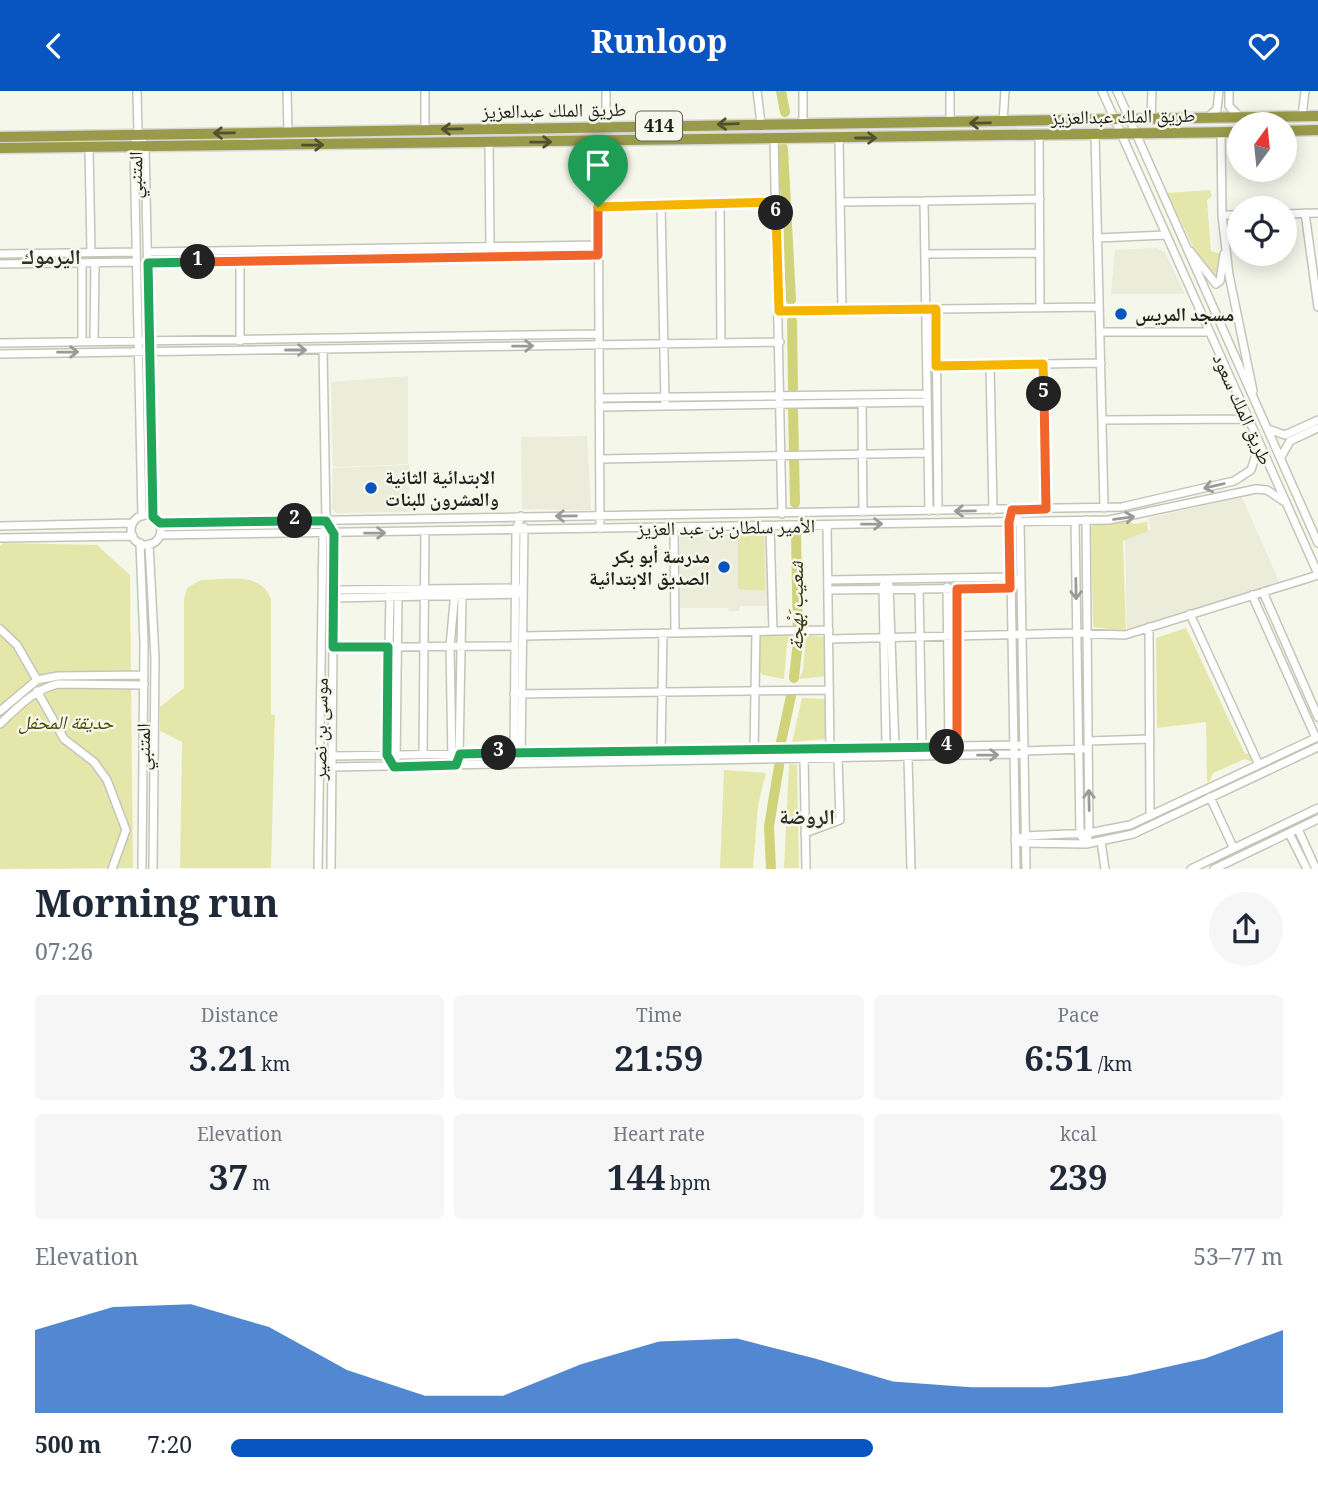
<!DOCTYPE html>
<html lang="en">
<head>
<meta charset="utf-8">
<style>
  body { margin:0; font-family:Georgia,"Noto Naskh Arabic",serif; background:#f6f6f7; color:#1f2937; height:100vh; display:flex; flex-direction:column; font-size:26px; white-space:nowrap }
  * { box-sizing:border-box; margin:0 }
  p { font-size:23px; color:#747a83 }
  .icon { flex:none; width:38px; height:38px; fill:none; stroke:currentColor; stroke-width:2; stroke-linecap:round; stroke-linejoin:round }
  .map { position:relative; height:778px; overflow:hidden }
  .panel { display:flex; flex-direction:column; background:#fff; flex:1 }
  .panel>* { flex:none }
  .needle { width:46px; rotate:15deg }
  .fabs { position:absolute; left:1227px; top:21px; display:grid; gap:14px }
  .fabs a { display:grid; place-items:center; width:70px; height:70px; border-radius:50%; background:#fff; box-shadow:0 4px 18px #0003; font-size:35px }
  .pin { position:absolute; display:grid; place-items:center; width:60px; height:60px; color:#fff; margin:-72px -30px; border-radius:50% 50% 50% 0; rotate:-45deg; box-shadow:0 0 7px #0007 }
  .pin .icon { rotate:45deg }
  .km { position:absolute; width:35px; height:35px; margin:-18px; border-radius:50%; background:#222; color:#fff; font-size:19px; line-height:35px; text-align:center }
  .round { display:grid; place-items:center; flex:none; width:74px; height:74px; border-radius:37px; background:#f6f6f7 }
  .overview { display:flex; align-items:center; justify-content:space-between; height:119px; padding:0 35px }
  h1 { font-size:38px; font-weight:700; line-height:52px }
  .stats { display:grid; grid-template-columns:repeat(3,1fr); gap:10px; height:119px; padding:7px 35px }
  .stats div { display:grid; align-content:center; border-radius:7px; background:#f6f6f7; text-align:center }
  .stats b { font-size:35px; font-weight:700 }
  .stats small { font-size:19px; font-weight:400 }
  .stats p { font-size:19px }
  .chart { height:196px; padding:14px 35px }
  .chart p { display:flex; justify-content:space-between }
  .chart svg { width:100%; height:126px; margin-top:7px; fill:#0955bf; opacity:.7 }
  ul { padding:0 35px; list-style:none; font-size:23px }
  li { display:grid; grid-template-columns:112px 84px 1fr; align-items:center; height:52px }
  li i { height:18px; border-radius:9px; background:#0955bf }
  header { display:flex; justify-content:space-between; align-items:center; height:91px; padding:0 35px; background:#0955bf; color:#fff; font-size:32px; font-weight:700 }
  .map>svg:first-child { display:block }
  .built { fill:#ebecd9 }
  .green { fill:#e5e7aa }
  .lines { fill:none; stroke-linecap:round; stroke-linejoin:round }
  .river { stroke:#d1d37a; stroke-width:10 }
  .minor-casing { stroke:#c4c5b9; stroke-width:10 }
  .highway-casing { stroke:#d7d7d6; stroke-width:13 }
  .minor { stroke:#fff; stroke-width:7 }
  .highway { stroke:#999a4a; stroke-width:10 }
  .oneway { stroke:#50512e }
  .oneway2 { stroke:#9a9b98 }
  .split-1-casing { stroke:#fff; stroke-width:14 }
  .split-2-casing { stroke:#fff; stroke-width:14 }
  .split-3-casing { stroke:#fff; stroke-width:14 }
  .split-4-casing { stroke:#fff; stroke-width:14 }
  .split-5-casing { stroke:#fff; stroke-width:14 }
  .split-6-casing { stroke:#fff; stroke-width:14 }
  .split-7-casing { stroke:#fff; stroke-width:14 }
  .split-1 { stroke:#f0652b; stroke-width:9 }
  .split-2 { stroke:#22a559; stroke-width:9 }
  .split-3 { stroke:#22a559; stroke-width:9 }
  .split-4 { stroke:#22a559; stroke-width:9 }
  .split-5 { stroke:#f0652b; stroke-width:9 }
  .split-6 { stroke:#f5b400; stroke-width:9 }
  .split-7 { stroke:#f5b400; stroke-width:9 }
  .poi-dot { fill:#0955bf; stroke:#f6f7eb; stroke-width:2.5 }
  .labels { text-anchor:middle; stroke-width:5; stroke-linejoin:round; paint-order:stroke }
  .shield { fill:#f6f7eb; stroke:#606059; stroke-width:2 }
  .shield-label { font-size:18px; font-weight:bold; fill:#1f201b }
  .street-label { font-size:19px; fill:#1f201b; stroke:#f6f7eb }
  .poi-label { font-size:19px; font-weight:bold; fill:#1f201b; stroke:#f6f7eb; text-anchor:start }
  .park-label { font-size:19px; font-style:italic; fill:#484800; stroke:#f6f7eb }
  .neighbourhood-label { font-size:21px; font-weight:bold; fill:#2d2e25; stroke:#f6f7eb }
  .water-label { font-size:21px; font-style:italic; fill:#383812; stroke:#f6f7eb }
</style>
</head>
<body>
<header><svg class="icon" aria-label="back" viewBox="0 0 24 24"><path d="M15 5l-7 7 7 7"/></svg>Runloop<svg class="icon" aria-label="heart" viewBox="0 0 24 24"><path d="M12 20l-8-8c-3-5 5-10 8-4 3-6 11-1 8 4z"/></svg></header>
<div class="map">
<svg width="1318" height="778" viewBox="0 0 1318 778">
  <rect width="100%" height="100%" fill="#f6f7eb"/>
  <path class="built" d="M1157,157l8,4 20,42h-74l4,-44z
    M408,285v88l-75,3 -2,-85z
    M587,345l4,74 -69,-1 -1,-72z
    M409,374v47l-73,1 -4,-4 1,-41z
    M1242,406l37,85 -152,47 -2,-89 26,-11 -3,-11z
    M767,442l3,73h-30l-1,5h-10l-1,-3h-48v-73z"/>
  <path class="green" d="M1210,99l2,6 -5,4 4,51 9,3v20l-5,5 -18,-24 -30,-62z
    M1127,430l7,3 13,-2 1,9 -25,10 3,90 -33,-4 -2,-99 2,-3z
    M764,443l1,57 -27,-2v-54z
    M3,452l94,2 33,30 3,293 -133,1v-323z
    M201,489c25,0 60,-9 70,19v115l4,1 -4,153h-91l2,-126 -22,-11v-24l24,-19v-89l3,-11z
    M1186,537l59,126 5,-1 2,9 -7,-3 -32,14 -4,9h-2l-1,-60 -49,6 -1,-90z
    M760,544h32l-5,9 -3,35 -21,-4 -4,-4z
    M806,544l20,2 2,39 -29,3 4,-8z
    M802,607l24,1 3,12 -3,28 -34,3z
    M789,673l8,1 2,103h-15z
    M724,679l42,3 -8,32 -5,63h-33z"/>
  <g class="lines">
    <path class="river" d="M781,0l4,21
      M783,57l8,152
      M792,230l1,68
      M793,318l2,94
      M794,587l4,-37 -2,-108
      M781,651l10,-46
      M771,778l-2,-43 10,-60"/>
    <defs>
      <path id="minor" d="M137,0l1,43 -4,13 8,369
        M287,0l1,40
        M425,0v39
        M606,0v36
        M757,0l4,32
        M803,0v33
        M1102,0l216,483
        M1117,0l201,452
        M1229,0v15l10,10
        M1302,25l3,-25
        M1208,26l9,-8 2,-18
        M1151,28l1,-28
        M1003,31l2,-31
        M950,32v-32
        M1221,41l1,83 7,60 24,116
        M138,43l7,13 8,370
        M1095,43l9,374
        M1039,45l1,172
        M774,48l8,375
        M839,48l3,171
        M598,50l2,388
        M489,52l1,104
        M89,57l2,104
        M840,111l84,-1
        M720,113l1,139
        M661,114l4,197
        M598,116l178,-5
        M1305,122l13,94
        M1284,123l34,-1
        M1222,124h17
        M1097,147l69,-3
        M1190,160l26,33 4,-3 4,-27
        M148,161l450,-7
        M0,163l135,-2
        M925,163l115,-1
        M240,170v80
        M148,172l450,-8
        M0,173l136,-2
        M936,218l2,202
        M779,220l320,-4
        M1100,241h109
        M82,251v-79
        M94,251l1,-79
        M0,252l599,-9
        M0,263l780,-12
        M1043,273l3,145
        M990,274l3,145
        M936,275l165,-3
        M599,307l328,-4
        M862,312l1,109
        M599,316l328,-5
        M1102,329l145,-1
        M1268,338l17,6 33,-15
        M1281,366l9,-16 28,-13
        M600,368l328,-6
        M1012,419l8,12 6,347
        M929,420l-5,-310 116,-2
        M131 439a15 15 0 1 1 30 0a15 15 0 1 1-30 0Z
        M1010,427l6,351
        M326,430l8,13 -3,335
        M1075,430l5,313 6,10 3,-11 -3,-313
        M160,432l962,-16 112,-26 17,-11 8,-25
        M827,434l3,227
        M0,435l133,-3
        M770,435l3,105
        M674,437l1,105
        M160,444l949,-15 147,-31 11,1 18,12
        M0,447l133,-2
        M140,452l4,100 -2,226
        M149,453l6,114 -2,211
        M828,489l182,-3 11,4 -11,7 -182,2
        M889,494l6,162
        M883,495l3,161
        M955,495l2,160
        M947,496l2,160
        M919,498l3,158
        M334,499l186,-2
        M1263,501l55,125
        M390,503l-3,161 7,12
        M395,503l3,3 -2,162
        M1252,504l64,143
        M334,507l183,-4
        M1190,523l69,151
        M1149,536l1,189
        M0,538l17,16 20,35
        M523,545l306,-6
        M829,548l248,-6 48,2 193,-60
        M333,556l181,-1
        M37,600l27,48 30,23 13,18 19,50 -14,39
        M514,603l315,-4
        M0,620l37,-31 21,-4 86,-1
        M0,633c18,-17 33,-34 58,-40l86,1
        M1088,650l62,-2
        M1024,660l59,-2
        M754,661l2,-120
        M661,662l2,-120
        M423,664l2,-223
        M332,665l692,-11
        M514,665l2,-226 5,-14
        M521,665l3,-229
        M804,665l2,113
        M908,666l3,112
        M452,667l-2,-112 5,-54
        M459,667l3,-162 -3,-4
        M332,676l692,-13
        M1210,706l23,50
        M1298,738l18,40
        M805,742l35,-13 -2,-62
        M1289,742l18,36
        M1015,749l10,-4 64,-3 41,-8 188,-88
        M1101,750l4,28
        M1022,752l64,1 47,-10 185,-87
        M318,778l5,-335 3,-13 -3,-172
        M1191,778l127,-61
        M1214,778l104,-50"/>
      <path id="highway" d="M1284,40l34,-1
        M0,46l1318,-21
        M0,57l1239,-16"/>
    </defs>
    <use href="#minor" class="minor-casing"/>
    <use href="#highway" class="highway-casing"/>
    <use href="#minor" class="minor"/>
    <use href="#highway" class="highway"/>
  </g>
  <defs><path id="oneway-shaft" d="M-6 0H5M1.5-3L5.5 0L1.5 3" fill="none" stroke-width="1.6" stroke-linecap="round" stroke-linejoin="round" transform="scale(1.75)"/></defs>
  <g class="oneway">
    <use href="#oneway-shaft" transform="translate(980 32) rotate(179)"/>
    <use href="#oneway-shaft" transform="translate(728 33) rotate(178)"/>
    <use href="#oneway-shaft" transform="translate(452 38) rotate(179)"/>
    <use href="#oneway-shaft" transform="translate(224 42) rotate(179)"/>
    <use href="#oneway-shaft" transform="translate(866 47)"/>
    <use href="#oneway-shaft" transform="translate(541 51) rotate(-1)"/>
    <use href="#oneway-shaft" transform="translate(313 54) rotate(-1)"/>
  </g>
  <g class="oneway2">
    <use href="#oneway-shaft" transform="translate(523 255) rotate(-1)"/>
    <use href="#oneway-shaft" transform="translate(296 259)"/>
    <use href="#oneway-shaft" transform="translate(68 261) rotate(-1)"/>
    <use href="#oneway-shaft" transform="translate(1214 395) rotate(167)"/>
    <use href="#oneway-shaft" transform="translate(965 420) rotate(179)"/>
    <use href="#oneway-shaft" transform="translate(566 425) rotate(179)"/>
    <use href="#oneway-shaft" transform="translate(1124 427) rotate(-8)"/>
    <use href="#oneway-shaft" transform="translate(872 433) rotate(-1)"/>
    <use href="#oneway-shaft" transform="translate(375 442) rotate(-1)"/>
    <use href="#oneway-shaft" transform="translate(1076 498) rotate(89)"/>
    <use href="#oneway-shaft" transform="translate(988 664) rotate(-1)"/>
    <use href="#oneway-shaft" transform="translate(1089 709) rotate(-91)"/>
  </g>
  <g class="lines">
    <defs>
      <path id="split-1" d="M198,171l400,-7v-48"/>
      <path id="split-2" d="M198,171l-50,1 5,254 7,6 135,-2"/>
      <path id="split-3" d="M295,430h31l8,13 -1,113h55l-1,108 7,12 62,-2 4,-11 39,-1"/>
      <path id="split-4" d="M499,662l448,-6"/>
      <path id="split-5" d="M947,656l10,-1v-157l53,-1 -1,-66 3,-12 34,-1 -2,-115"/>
      <path id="split-6" d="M776,122l3,98 157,-2v57l107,-2 1,30"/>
      <path id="split-7" d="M598,116l178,-5v11"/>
    </defs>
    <use href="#split-1" class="split-1-casing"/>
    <use href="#split-2" class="split-2-casing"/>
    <use href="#split-3" class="split-3-casing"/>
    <use href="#split-4" class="split-4-casing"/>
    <use href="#split-5" class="split-5-casing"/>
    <use href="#split-6" class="split-6-casing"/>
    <use href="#split-7" class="split-7-casing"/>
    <use href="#split-1" class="split-1"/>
    <use href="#split-2" class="split-2"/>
    <use href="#split-3" class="split-3"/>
    <use href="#split-4" class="split-4"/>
    <use href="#split-5" class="split-5"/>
    <use href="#split-6" class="split-6"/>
    <use href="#split-7" class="split-7"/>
  </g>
  <g class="poi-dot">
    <circle cx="1121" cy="223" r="7"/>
    <circle cx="371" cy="397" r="7"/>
    <circle cx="724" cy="476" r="7"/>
  </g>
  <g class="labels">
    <rect class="shield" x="636" y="20.5" width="46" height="29" rx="5"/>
    <g class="shield-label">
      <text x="659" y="41">414</text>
    </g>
    <g class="street-label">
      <text transform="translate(554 19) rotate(-1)" y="7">طريق الملك عبدالعزيز</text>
      <text transform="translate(1123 25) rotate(-1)" y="7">طريق الملك عبدالعزيز</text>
      <text transform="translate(135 84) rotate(-89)" y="7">المتنبي</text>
      <text transform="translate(1243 318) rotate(66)" y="7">طريق الملك سعود</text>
      <text transform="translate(726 436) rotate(-1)" y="7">الأمير سلطان بن عبد العزيز</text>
      <text transform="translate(320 638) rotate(-89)" y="7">موسى بن نصير</text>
      <text transform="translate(143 656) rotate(-90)" y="7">المتنبي</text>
    </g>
    <g class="poi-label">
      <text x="1135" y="230">مسجد المريس</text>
      <text x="385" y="393">الابتدائية الثانية<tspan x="385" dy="22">والعشرون للبنات</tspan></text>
      <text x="710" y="472" text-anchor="end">مدرسة أبو بكر<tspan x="710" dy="22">الصديق الابتدائية</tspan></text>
    </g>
    <g class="park-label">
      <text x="66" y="638">حديقة المحفل</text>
    </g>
    <g class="neighbourhood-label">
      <text x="51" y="173">اليرموك</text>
      <text x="807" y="733">الروضة</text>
    </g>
    <g class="water-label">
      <text transform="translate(796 515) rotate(-90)" y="7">شعيب بَهْجة</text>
    </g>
  </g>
</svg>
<div class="fabs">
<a><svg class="needle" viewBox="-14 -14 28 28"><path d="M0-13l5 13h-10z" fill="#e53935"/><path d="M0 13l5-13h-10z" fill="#747a83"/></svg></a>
<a><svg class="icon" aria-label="locate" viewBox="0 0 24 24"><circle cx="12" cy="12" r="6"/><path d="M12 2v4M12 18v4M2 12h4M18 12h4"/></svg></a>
</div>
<div class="pin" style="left:598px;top:116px;background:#1e9e55"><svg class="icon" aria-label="arrive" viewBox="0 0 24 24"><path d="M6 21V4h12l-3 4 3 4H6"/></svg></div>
<b class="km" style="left:198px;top:171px">1</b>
<b class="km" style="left:295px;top:430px">2</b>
<b class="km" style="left:499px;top:662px">3</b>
<b class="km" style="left:947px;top:656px">4</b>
<b class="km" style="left:1044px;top:303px">5</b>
<b class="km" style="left:776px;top:122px">6</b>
</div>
<section class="panel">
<div class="overview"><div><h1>Morning run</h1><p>07:26</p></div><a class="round"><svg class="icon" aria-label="share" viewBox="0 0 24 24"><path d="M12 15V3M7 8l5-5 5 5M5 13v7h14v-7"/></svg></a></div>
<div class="stats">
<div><p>Distance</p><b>3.21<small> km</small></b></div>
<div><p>Time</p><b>21:59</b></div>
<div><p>Pace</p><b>6:51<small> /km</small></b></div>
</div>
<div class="stats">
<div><p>Elevation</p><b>37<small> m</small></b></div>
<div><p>Heart rate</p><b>144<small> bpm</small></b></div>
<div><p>kcal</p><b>239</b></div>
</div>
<div class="chart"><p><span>Elevation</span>53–77 m</p>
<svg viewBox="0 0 160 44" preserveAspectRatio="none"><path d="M0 44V15L10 7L20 6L30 14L40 29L50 38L60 38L70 27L80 19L90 18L100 25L110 33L120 35L130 35L140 31L150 25L160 15V44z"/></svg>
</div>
<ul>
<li><b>500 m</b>7:20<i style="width:61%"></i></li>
</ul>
</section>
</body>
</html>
